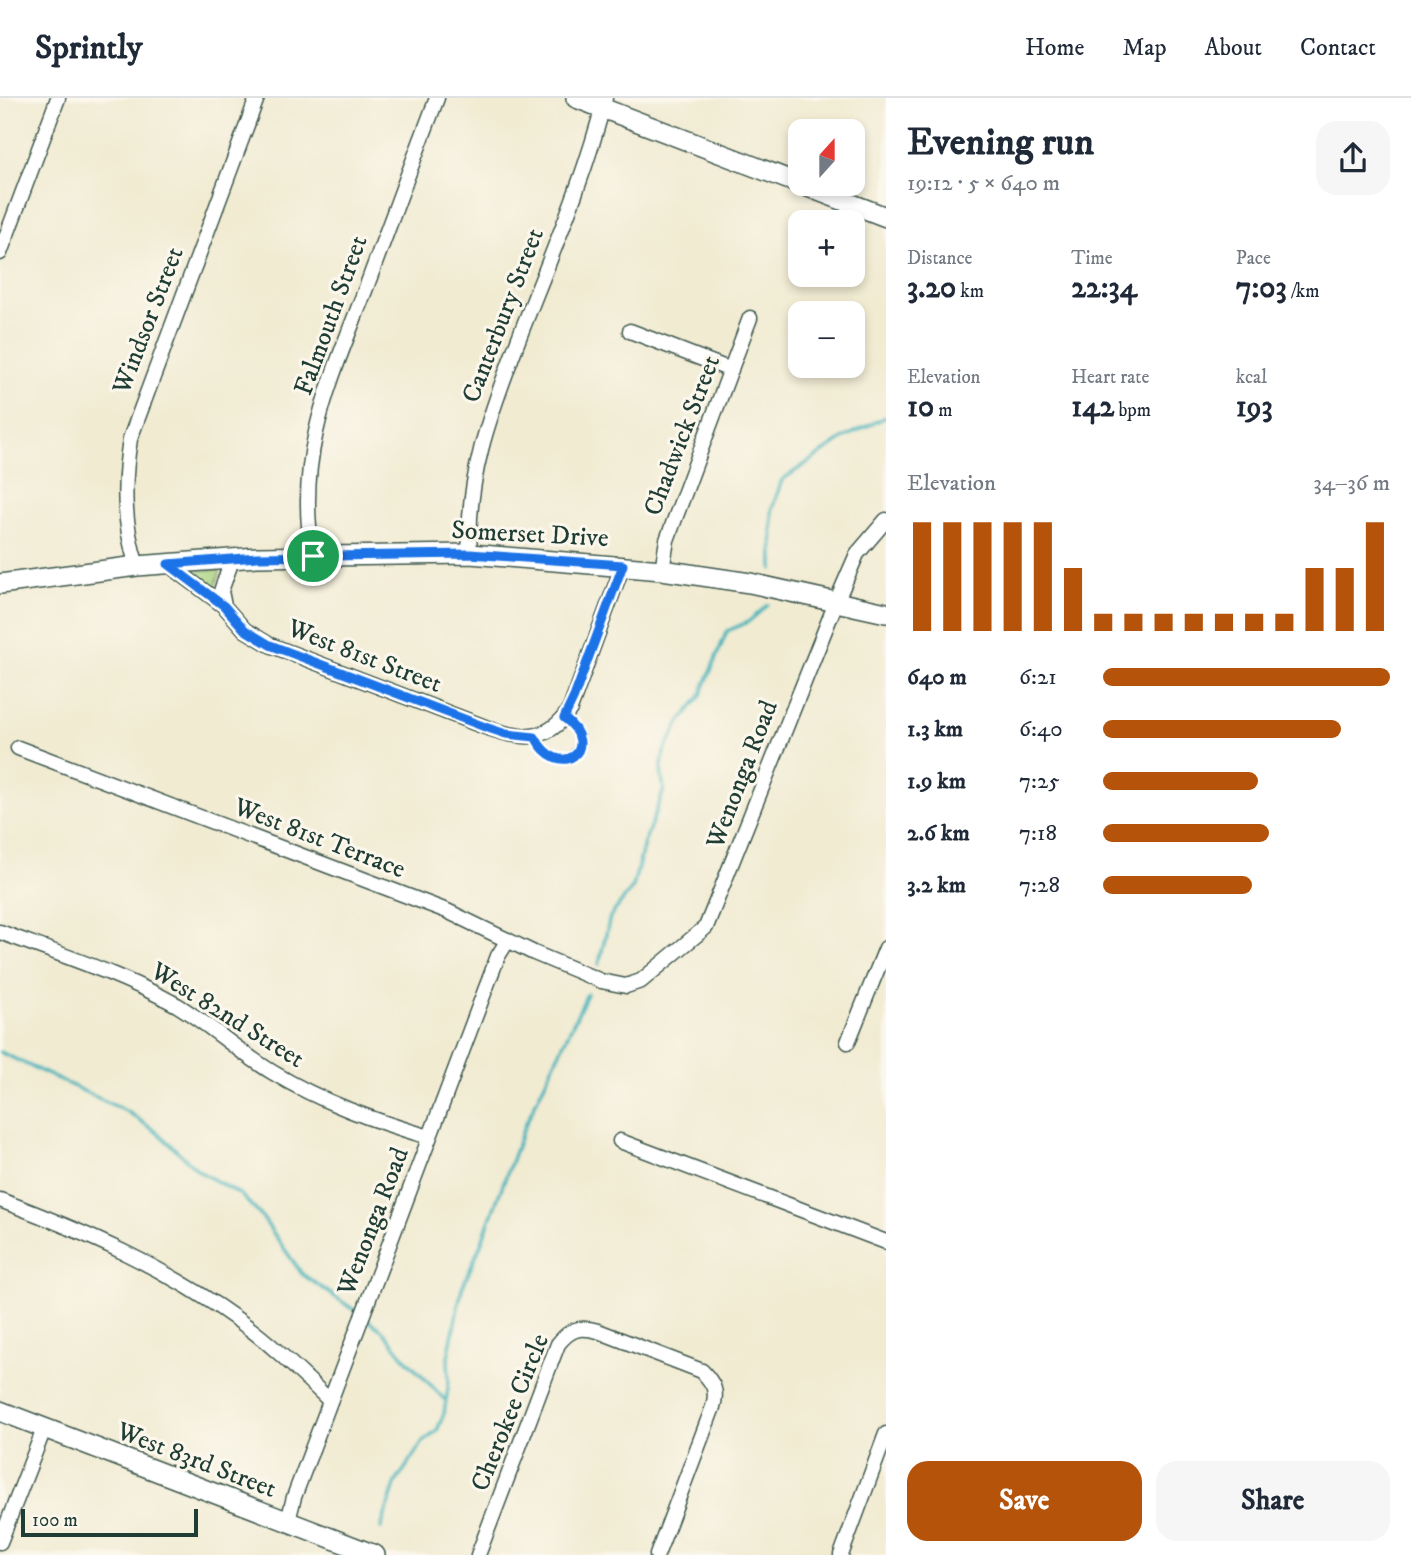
<!DOCTYPE html>
<html lang="en">
<head>
<meta charset="utf-8">
<style>
  body { margin:0; font-family:"IM FELL DW Pica",serif; background:#f6f6f7; color:#1f2937; height:100vh; display:flex; flex-direction:column; font-size:26px; white-space:nowrap }
  * { box-sizing:border-box; margin:0 }
  p { font-size:23px; color:#747a83 }
  .icon { flex:none; width:38px; height:38px; fill:none; stroke:currentColor; stroke-width:2; stroke-linecap:round; stroke-linejoin:round }
  .map { position:relative; flex:1; overflow:hidden }
  .panel { display:flex; flex-direction:column; background:#fff; width:525px }
  .panel>* { flex:none }
  .needle { width:46px; rotate:21deg }
  .tools { position:absolute; left:788px; top:21px; display:grid; gap:14px }
  .tools a { display:grid; place-items:center; width:77px; height:77px; border-radius:14px; background:#fff; box-shadow:0 4px 10px #0003; font-size:35px }
  .scale { position:absolute; left:21px; bottom:18px; width:177px; box-sizing:border-box; padding-left:7px; border:4px solid #1f3d34; border-top:0; font-size:19px; line-height:24px; white-space:nowrap; color:#1f3d34; -webkit-text-stroke:5px #fbf7ec; paint-order:stroke }
  .pin { position:absolute; display:grid; place-items:center; width:60px; height:60px; color:#fff; margin:-30px; border:4px solid #fff; border-radius:50%; box-shadow:0 2px 7px #0007 }
  .round { display:grid; place-items:center; flex:none; width:74px; height:74px; border-radius:21px; background:#f6f6f7 }
  .head { display:flex; align-items:center; justify-content:space-between; height:119px; padding:0 21px }
  h1 { font-size:38px; font-weight:800; line-height:52px }
  .metrics { display:grid; grid-template-columns:repeat(3,1fr); gap:10px; height:119px; padding:7px 21px }
  .metrics div { display:grid; align-content:center }
  .metrics b { font-size:30px; font-weight:800 }
  .metrics small { font-size:19px; font-weight:400 }
  .metrics p { font-size:19px }
  .chart { height:196px; padding:14px 21px }
  .chart p { display:flex; justify-content:space-between }
  .chart svg { width:100%; height:126px; margin-top:7px; stroke:#b45309; stroke-width:6 }
  .cta { display:flex; gap:14px; margin-top:auto; padding:14px 21px }
  .cta a { flex:1; height:80px; border-radius:21px; background:#b45309; color:#fff; font-size:28px; font-weight:800; line-height:80px; text-align:center }
  .cta a+a { background:#f6f6f7; color:#1f2937 }
  ul { padding:0 21px; list-style:none; font-size:23px }
  li { display:grid; grid-template-columns:112px 84px 1fr; align-items:center; height:52px }
  li i { height:18px; border-radius:9px; background:#b45309 }
  header { display:flex; align-items:center; gap:42px; box-sizing:border-box; height:98px; padding:0 35px; background:#fff; border-bottom:2px solid #e0e1e3 }
  header strong { font-size:33px }
  nav { display:flex; gap:38px; margin-inline-start:auto; font-size:24px }
  main { display:flex; flex:1; min-height:0 }
  .map>svg:first-child { display:block }
  .green { fill:#a9d37e; stroke:#648859; stroke-width:2 }
  .lines { fill:none; stroke-linecap:round; stroke-linejoin:round }
  .stream { stroke:#43b3bb; stroke-width:3.5 }
  .lane-casing { stroke:#3e574c; stroke-width:10 }
  .street-casing { stroke:#3e574c; stroke-width:17 }
  .secondary-casing { stroke:#3e574c; stroke-width:22 }
  .lane { stroke:#fff; stroke-width:7 }
  .street { stroke:#fff; stroke-width:14 }
  .secondary { stroke:#fff; stroke-width:19 }
  .route-casing { stroke:#fff; stroke-width:14 }
  .route { stroke:#1a73e8; stroke-width:9 }
  .labels { text-anchor:middle; stroke-width:6; stroke-linejoin:round; paint-order:stroke }
  .street-label { font-size:26px; fill:#1f3d34; stroke:#fbf7ec }
</style>
</head>
<body>
<header>
<strong>Sprintly</strong>
<nav><a>Home</a><a>Map</a><a>About</a><a>Contact</a></nav>
</header>
<main>
<div class="map">
<svg width="886" height="1457" viewBox="0 0 886 1457">
  <rect width="100%" height="100%" fill="#fbf7ec"/>
  <filter id="ink" filterUnits="userSpaceOnUse"><feTurbulence type="fractalNoise" baseFrequency=".0143" numOctaves="2"/><feDisplacementMap in="SourceGraphic" scale="14" xChannelSelector="R" yChannelSelector="G"/><feConvolveMatrix kernelMatrix="1 2 1 2 8 2 1 2 1" color-interpolation-filters="sRGB"/></filter>
  <filter id="wash" filterUnits="userSpaceOnUse"><feTurbulence type="fractalNoise" baseFrequency=".00686" numOctaves="4" result="noise"/><feDisplacementMap in="SourceGraphic" scale="28" xChannelSelector="R" yChannelSelector="G"/><feGaussianBlur stdDeviation="1.57" result="paint"/><feColorMatrix in="noise" values="0 0 0 0 0 0 0 0 0 0 0 0 0 0 0 0 0 1.4 0 .05"/><feComposite in="paint" operator="in"/></filter>
  <g filter="url(#wash)">
    <rect width="100%" height="100%" fill="#f1ebd2"/>
    <path class="green" d="M219,471l1,3 -5,17 -23,-14 3,-4z"/>
    <g class="lines">
      <path class="stream" d="M773,471l-1,-60 10,-29 65,-44 39,-19
        M599,866l11,-47 23,-30 11,-44 20,-53 -3,-19 3,-19 16,-30 20,-25 27,-66 21,-9 20,-17
        M0,954l128,60 30,21 42,39 41,23 21,22 40,57 58,40
        M366,1221l16,11 22,27 42,44 -2,12 -7,18 -14,11 -27,40 -15,46
        M446,1303l3,-19 -1,-25 14,-69 19,-44 43,-117 63,-133"/>
    </g>
  </g>
  <g filter="url(#ink)">
    <g class="lines">
      <defs>
        <path id="lane" d="M535,639c7,13 17,23 32,23 20,-15 16,-28 -3,-42"/>
        <path id="street" d="M0,155l58,-155
          M630,233l101,39
          M470,456c-5,-75 21,-142 47,-211 31,-81 67,-161 88,-245
          M313,458c-19,-101 18,-176 53,-268 23,-63 47,-127 71,-190
          M168,466l56,42 21,24 25,15 215,82c36,12 61,18 85,-18l53,-144
          M137,468c-14,-43 -14,-83 -7,-127l127,-341
          M662,472l5,-30 83,-222
          M224,508l-3,-15 11,-31
          M18,650l429,163 87,42 67,28 25,5 15,-5 65,-54 131,-327 20,-46 29,-34
          M0,834c59,22 121,42 177,73 33,20 62,47 95,67 49,30 103,49 157,65
          M848,944l38,-94
          M620,1043l266,101
          M0,1102c85,32 165,67 238,120 34,24 63,53 92,81
          M288,1423l6,-24 204,-541 10,-16
          M0,1444l44,-113
          M478,1457l80,-211c12,-15 21,-18 40,-13l104,40c11,12 16,19 11,36l-56,148
          M841,1457l45,-121"/>
        <path id="secondary" d="M576,0l310,119
          M0,486l137,-18 120,-9 213,-3 192,16 88,13 136,30
          M0,1313l375,144"/>
      </defs>
      <use href="#lane" class="lane-casing"/>
      <use href="#street" class="street-casing"/>
      <use href="#secondary" class="secondary-casing"/>
      <use href="#lane" class="lane"/>
      <use href="#street" class="street"/>
      <use href="#secondary" class="secondary"/>
    </g>
  </g>
  <g class="lines" filter="url(#ink)">
    <defs>
      <path id="route" d="M470,456l153,11 -49,132 -10,21c40,30 -5,65 -29,19l-29,-3 -21,-7 -215,-82 -25,-15 -21,-24 -56,-42 89,-7z"/>
    </defs>
    <use href="#route" class="route-casing"/>
    <use href="#route" class="route"/>
  </g>
  <g class="labels">
    <g class="street-label">
      <text transform="translate(330 217) rotate(-70)" y="9">Falmouth Street</text>
      <text transform="translate(502 217) rotate(-69)" y="9">Canterbury Street</text>
      <text transform="translate(147 222) rotate(-69)" y="9">Windsor Street</text>
      <text transform="translate(681 337) rotate(-69)" y="9">Chadwick Street</text>
      <text transform="translate(530 435) rotate(3)" y="9">Somerset Drive</text>
      <text transform="translate(365 557) rotate(21)" y="9">West 81st Street</text>
      <text transform="translate(741 676) rotate(-69)" y="9">Wenonga Road</text>
      <text transform="translate(320 739) rotate(21)" y="9">West 81st Terrace</text>
      <text transform="translate(228 916) rotate(32)" y="9">West 82nd Street</text>
      <text transform="translate(372 1123) rotate(-69)" y="9">Wenonga Road</text>
      <text transform="translate(509 1314) rotate(-68)" y="9">Cherokee Circle</text>
      <text transform="translate(197 1361) rotate(21)" y="9">West 83rd Street</text>
    </g>
  </g>
</svg>
<div class="tools">
<a><svg class="needle" viewBox="-14 -14 28 28"><path d="M0-13l5 13h-10z" fill="#e53935"/><path d="M0 13l5-13h-10z" fill="#747a83"/></svg></a>
<a>+</a>
<a>−</a>
</div>
<div class="scale">100 m</div>
<div class="pin" style="left:313px;top:458px;background:#1e9e55"><svg class="icon" aria-label="arrive" viewBox="0 0 24 24"><path d="M6 21V4h12l-3 4 3 4H6"/></svg></div>
</div>
<section class="panel">
<div class="head"><div><h1>Evening run</h1><p>19:12 · 5 × 640 m</p></div><a class="round"><svg class="icon" aria-label="share" viewBox="0 0 24 24"><path d="M12 15V3M7 8l5-5 5 5M5 13v7h14v-7"/></svg></a></div>
<div class="metrics">
<div><p>Distance</p><b>3.20<small> km</small></b></div>
<div><p>Time</p><b>22:34</b></div>
<div><p>Pace</p><b>7:03<small> /km</small></b></div>
</div>
<div class="metrics">
<div><p>Elevation</p><b>10<small> m</small></b></div>
<div><p>Heart rate</p><b>142<small> bpm</small></b></div>
<div><p>kcal</p><b>193</b></div>
</div>
<div class="chart"><p><span>Elevation</span>34–36 m</p>
<svg viewBox="0 0 160 44" preserveAspectRatio="none"><path d="M5 44V6M15 44V6M25 44V6M35 44V6M45 44V6M55 44V22M65 44V38M75 44V38M85 44V38M95 44V38M105 44V38M115 44V38M125 44V38M135 44V22M145 44V22M155 44V6"/></svg>
</div>
<ul>
<li><b>640 m</b>6:21<i style="width:100%"></i></li>
<li><b>1.3 km</b>6:40<i style="width:83%"></i></li>
<li><b>1.9 km</b>7:25<i style="width:54%"></i></li>
<li><b>2.6 km</b>7:18<i style="width:58%"></i></li>
<li><b>3.2 km</b>7:28<i style="width:52%"></i></li>
</ul>
<div class="cta"><a>Save</a><a>Share</a></div>
</section>
</main>
</body>
</html>
